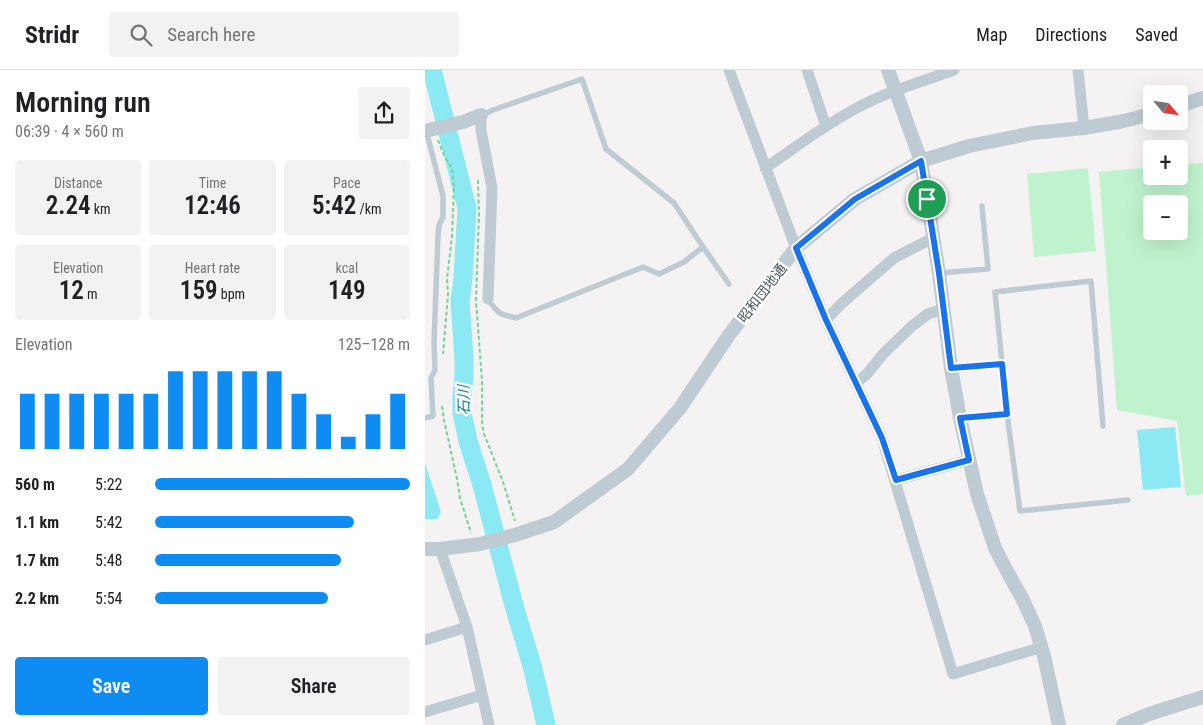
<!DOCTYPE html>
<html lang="en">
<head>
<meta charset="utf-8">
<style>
  body { margin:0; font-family:"Roboto Condensed","Noto Sans JP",sans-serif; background:#f2f2f2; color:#202124; height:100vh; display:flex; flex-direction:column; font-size:19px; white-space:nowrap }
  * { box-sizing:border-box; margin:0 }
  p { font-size:16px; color:#757577 }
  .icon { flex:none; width:28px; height:28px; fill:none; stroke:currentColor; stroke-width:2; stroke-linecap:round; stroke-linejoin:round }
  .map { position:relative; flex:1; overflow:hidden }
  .panel { display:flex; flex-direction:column; background:#fff; width:425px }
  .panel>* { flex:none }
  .needle { width:32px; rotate:119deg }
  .tools { position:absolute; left:718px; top:15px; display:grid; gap:10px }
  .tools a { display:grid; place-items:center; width:45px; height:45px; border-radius:5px; background:#fff; box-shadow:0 5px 20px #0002; font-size:25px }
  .pin { position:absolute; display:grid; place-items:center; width:42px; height:42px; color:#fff; margin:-21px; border:2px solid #fff; border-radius:50%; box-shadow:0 1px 5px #0007 }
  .round { display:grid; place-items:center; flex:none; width:52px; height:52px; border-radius:5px; background:#f2f2f2 }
  .overview { display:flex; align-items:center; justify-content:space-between; height:85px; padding:0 15px }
  h1 { font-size:28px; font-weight:600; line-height:38px }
  .stats { display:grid; grid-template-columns:repeat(3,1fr); gap:8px; height:85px; padding:5px 15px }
  .stats div { display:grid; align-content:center; border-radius:5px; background:#f2f2f2; text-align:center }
  .stats b { font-size:25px; font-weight:600 }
  .stats small { font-size:14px; font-weight:400 }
  .stats p { font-size:14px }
  .chart { height:140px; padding:10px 15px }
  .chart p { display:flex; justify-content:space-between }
  .chart svg { width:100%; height:90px; margin-top:5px; stroke:#0f8cf1; stroke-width:6 }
  .button { display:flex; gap:10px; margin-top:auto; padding:10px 15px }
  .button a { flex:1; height:58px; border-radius:5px; background:#0f8cf1; color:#fff; font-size:20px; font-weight:600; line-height:58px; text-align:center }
  .button a+a { background:#f2f2f2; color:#202124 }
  ul { padding:0 15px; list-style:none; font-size:16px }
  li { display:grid; grid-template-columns:80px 60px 1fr; align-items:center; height:38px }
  li i { height:12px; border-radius:6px; background:#0f8cf1 }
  header { display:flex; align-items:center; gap:30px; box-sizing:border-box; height:70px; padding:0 25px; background:#fff; border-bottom:1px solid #e0e0e0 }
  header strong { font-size:24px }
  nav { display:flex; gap:28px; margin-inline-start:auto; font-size:18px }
  .search { width:350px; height:45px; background:#f2f2f2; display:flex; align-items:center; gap:12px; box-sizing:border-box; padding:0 18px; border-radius:5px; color:#757577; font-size:19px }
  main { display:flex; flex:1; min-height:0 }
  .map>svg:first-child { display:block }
  .green { fill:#bff3cd; fill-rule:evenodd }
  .water { fill:#8ae9f2 }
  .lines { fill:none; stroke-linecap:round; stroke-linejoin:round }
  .river { stroke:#8ae9f2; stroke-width:19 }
  .path { stroke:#75d39a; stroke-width:2; stroke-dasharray:4 2.5; stroke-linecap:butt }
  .service { stroke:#bfcbd2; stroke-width:5.5 }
  .minor { stroke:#bfcbd2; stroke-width:11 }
  .tertiary { stroke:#bfcbd2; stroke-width:14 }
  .route-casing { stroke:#fff; stroke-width:10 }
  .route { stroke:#1a73e8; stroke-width:6 }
  .labels { text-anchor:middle; stroke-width:5; stroke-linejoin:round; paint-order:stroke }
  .street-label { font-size:14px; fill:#485861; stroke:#fff }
  .water-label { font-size:15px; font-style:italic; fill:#06828f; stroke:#fff }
</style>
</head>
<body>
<header>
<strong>Stridr</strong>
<div class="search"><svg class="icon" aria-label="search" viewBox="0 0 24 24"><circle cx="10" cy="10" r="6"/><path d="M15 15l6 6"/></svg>Search here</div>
<nav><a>Map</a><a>Directions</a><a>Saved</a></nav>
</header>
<main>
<section class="panel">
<div class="overview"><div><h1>Morning run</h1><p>06:39 · 4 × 560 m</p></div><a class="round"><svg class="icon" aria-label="share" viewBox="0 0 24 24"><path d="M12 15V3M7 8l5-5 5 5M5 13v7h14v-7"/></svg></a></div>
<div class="stats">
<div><p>Distance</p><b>2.24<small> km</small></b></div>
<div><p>Time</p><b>12:46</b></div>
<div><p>Pace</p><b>5:42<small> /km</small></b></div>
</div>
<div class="stats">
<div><p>Elevation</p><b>12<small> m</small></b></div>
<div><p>Heart rate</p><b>159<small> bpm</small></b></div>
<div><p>kcal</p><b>149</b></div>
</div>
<div class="chart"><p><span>Elevation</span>125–128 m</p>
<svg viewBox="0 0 160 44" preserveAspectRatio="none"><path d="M5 44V17M15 44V17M25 44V17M35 44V17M45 44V17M55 44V17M65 44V6M75 44V6M85 44V6M95 44V6M105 44V6M115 44V17M125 44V27M135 44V38M145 44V27M155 44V17"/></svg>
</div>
<ul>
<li><b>560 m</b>5:22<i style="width:100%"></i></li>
<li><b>1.1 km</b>5:42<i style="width:78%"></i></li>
<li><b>1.7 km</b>5:48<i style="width:73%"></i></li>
<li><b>2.2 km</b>5:54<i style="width:68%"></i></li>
</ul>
<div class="button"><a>Save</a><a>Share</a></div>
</section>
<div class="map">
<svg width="778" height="655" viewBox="0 0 778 655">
  <rect width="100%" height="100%" fill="#f4f2f2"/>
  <path class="green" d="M778,93v331l-17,2 -9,-75 -60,-11 -18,-238 52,-5v9h28v-11zM726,134h28v27h-28z
    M663,98l8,83 -62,6 -7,-83z"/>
  <path class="water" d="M750,357l6,60 -38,3 -6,-60z
    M0,393l16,49 -4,7h-12z"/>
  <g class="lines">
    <path class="river" d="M7,0l35,138 -4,70 -3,23 4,57v19l-2,18v18l6,28 14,44 33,124 18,60 13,56"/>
    <path class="path" d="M13,70l6,15 8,14 2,17 -2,50 -5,43 1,16 -5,59
      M53,110l1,35 -3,85 6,81v43l2,10 19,48 12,39
      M17,336l2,14 13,59 3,19 11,35"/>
    <path class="service" d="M57,45l11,-5 89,-31 24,70 68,54 29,44 26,37
      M514,203l49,-4 -6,-63
      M63,229c10,15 11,15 28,19l127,-51 16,7 25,-12 19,-15
      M527,298l50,-4
      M0,348l8,-2 -2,-38 4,-8 -1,-27 4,-108 1,-10 4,-8v-21l-15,-58
      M535,348l47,-4
      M678,356l-12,-145 -96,11 12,122 13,97 108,-11"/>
    <path class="minor" d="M304,0l67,178 30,72 56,118 71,236 89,-27
      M382,0l19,56
      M653,0l6,58
      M56,45v15l11,58 -4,111
      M340,98c30,-20 58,-42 90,-59 31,-17 66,-27 99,-39
      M401,250l15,-16 53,-46 39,-20
      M431,313l11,-9 16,-20 29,-28 16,-12 15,-5
      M471,410l73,-20
      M15,479l27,78 22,98
      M0,570l42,-13
      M0,642l57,-17"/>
    <path class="tertiary" d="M463,0l33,91 18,112 12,95 9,50 17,76 18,54 13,25 14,25 13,28 9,30 15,69
      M754,36l24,-8
      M0,61l38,-9 18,-7
      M0,479h15l40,-5 35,-9 39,-13 74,-53 52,-61 49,-73 67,-87 59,-49 66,-38 48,-15 64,-13 51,-5 40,-7 27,-7
      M698,655l26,-11 54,-17"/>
  </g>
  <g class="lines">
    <defs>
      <path id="route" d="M496,91l18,112 12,95 51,-4 5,50 -47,4 9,42 -73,20 -14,-42 -56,-118 -30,-72 59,-49z"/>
    </defs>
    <use href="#route" class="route-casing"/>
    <use href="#route" class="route"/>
  </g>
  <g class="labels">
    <g class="street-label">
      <text transform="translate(337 223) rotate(-52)" y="5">昭和団地通</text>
    </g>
    <g class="water-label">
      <text transform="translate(39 330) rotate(-91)" y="5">石川</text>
    </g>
  </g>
</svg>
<div class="tools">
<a><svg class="needle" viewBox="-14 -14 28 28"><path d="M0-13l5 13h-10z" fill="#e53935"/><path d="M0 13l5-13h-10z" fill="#757577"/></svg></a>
<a>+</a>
<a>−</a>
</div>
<div class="pin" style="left:502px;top:129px;background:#1e9e55"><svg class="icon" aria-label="arrive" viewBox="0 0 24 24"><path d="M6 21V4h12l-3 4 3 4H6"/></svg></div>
</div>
</main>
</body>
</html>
